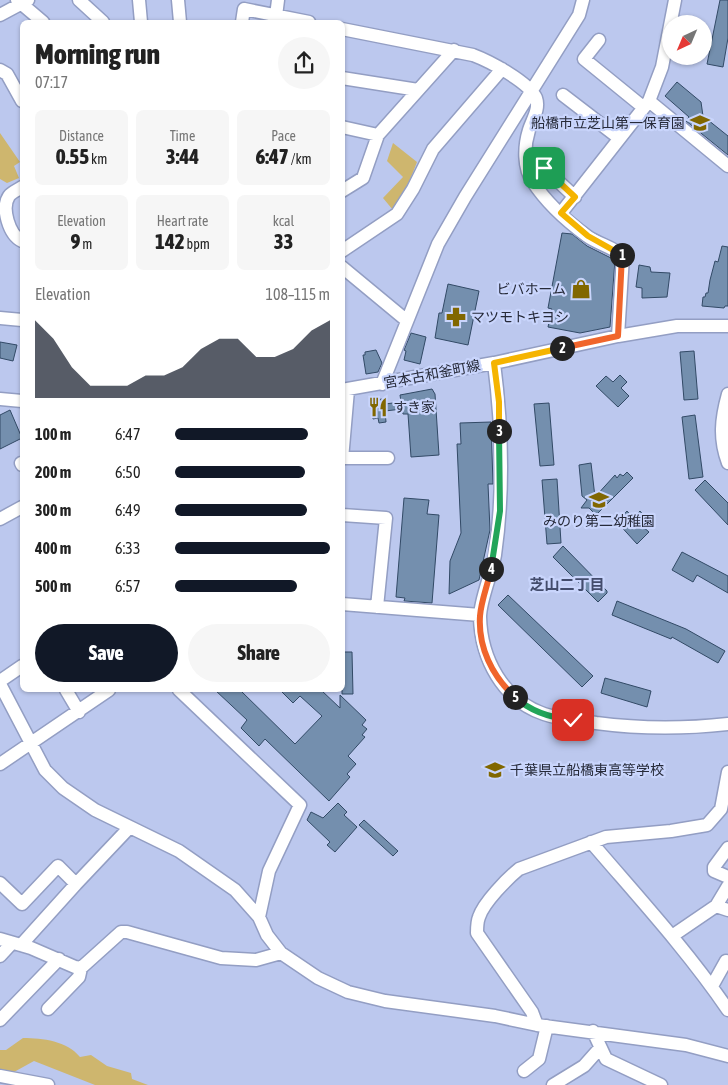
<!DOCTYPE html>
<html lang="en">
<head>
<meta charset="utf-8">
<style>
  body { margin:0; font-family:"Asap Condensed","Noto Sans JP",sans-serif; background:#f6f6f6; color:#222; height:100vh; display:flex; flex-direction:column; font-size:19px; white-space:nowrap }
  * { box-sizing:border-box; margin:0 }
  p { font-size:16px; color:#767676 }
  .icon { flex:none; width:28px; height:28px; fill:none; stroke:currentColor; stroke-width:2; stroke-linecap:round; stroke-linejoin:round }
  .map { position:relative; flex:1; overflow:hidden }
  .drawer { position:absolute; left:20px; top:20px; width:325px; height:672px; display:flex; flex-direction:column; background:#fff; border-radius:8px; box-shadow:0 1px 4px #0004 }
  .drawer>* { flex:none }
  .needle { width:32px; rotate:224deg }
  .buttons { position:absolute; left:662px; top:15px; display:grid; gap:10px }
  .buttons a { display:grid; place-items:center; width:50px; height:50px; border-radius:50%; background:#fff; box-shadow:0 1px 4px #0004; font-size:25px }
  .pin { position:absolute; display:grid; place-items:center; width:42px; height:42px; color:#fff; margin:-21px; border-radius:10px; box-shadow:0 2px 8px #0006 }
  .km { position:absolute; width:25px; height:25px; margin:-12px; border-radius:50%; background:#222; color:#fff; font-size:14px; line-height:25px; text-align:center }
  .round { display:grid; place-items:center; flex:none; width:52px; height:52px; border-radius:26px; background:#f6f6f6 }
  .overview { display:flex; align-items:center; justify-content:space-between; height:85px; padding:0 15px }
  h1 { font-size:28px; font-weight:800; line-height:38px }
  .metrics { display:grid; grid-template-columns:repeat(3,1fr); gap:8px; height:85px; padding:5px 15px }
  .metrics div { display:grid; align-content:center; border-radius:8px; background:#f6f6f6; text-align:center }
  .metrics b { font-size:21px; font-weight:800 }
  .metrics small { font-size:14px; font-weight:400 }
  .metrics p { font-size:14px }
  .chart { height:140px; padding:10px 15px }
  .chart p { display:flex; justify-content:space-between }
  .chart svg { width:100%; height:90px; margin-top:5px; fill:#111827; opacity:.7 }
  .button { display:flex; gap:10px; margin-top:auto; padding:10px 15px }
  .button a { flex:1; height:58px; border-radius:30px; background:#111827; color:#fff; font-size:20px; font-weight:800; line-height:58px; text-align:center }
  .button a+a { background:#f6f6f6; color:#222 }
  ul { padding:0 15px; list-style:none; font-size:16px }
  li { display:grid; grid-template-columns:80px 60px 1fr; align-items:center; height:38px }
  li i { height:12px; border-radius:6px; background:#111827 }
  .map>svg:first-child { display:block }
  .green { fill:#ceb66e }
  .building { fill:#748fae; stroke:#324a66 }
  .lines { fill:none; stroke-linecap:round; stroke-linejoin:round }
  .minor-casing { stroke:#939ec3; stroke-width:15 }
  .minor { stroke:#fff; stroke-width:12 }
  .split-1-casing { stroke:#fff; stroke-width:10 }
  .split-2-casing { stroke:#fff; stroke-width:10 }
  .split-3-casing { stroke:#fff; stroke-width:10 }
  .split-4-casing { stroke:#fff; stroke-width:10 }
  .split-5-casing { stroke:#fff; stroke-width:10 }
  .split-6-casing { stroke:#fff; stroke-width:10 }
  .split-1 { stroke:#f5b400; stroke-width:6 }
  .split-2 { stroke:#f0652b; stroke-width:6 }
  .split-3 { stroke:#f5b400; stroke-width:6 }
  .split-4 { stroke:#22a559; stroke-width:6 }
  .split-5 { stroke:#f0652b; stroke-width:6 }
  .split-6 { stroke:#22a559; stroke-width:6 }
  .labels { text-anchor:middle; stroke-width:4.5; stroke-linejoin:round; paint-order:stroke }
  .poi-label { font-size:14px; fill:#262a39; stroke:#c9d5fc; text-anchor:start }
  .street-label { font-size:14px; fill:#262a39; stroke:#c9d5fc }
  .neighbourhood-label { font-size:15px; font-weight:bold; fill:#434c6c; stroke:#c9d5fc }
</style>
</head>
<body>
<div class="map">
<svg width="728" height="1085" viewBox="0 0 728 1085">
  <rect width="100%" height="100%" fill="#bcc8ee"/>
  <path class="green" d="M0,133l20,29 -6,4 5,12 -12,5 -7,-4z
    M393,143l24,19 -9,23 -15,25 -10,-12 20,-21 -16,-16z
    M23,1038c20,0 44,3 57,19l11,-2 16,11 24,7 1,6 16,6h-53l-61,-24 -20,11 -14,-1v-21h6z"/>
  <path class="building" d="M720,0h8v38l-5,29 -16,-3z
    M677,82l24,20 2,14 25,20v19l-42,-34 3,-4 -24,-21z
    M562,233l10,1 15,12 28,14 -5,67 -30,6 -32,-6 4,-18 -4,-1z
    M722,246l6,1v59h-3l-1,2 -22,-2 1,-9h2l1,-4h2l2,-13 5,-19 3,1z
    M639,265l11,2 1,5 19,1 -3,24 -25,1v-10l-6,-1z
    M448,284l31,7 -11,54 -33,-7 4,-25h3z
    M411,333l15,4 -6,27 -16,-4 2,-9 -2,-1z
    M0,342l17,3 -4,16 -13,-3z
    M376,350l6,13 -4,9 -12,2 -3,-19h2v-3z
    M694,351l4,48 -14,1 -4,-48z
    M620,375l7,7 -6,6 8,8 -11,11 -22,-21 10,-10 7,6z
    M432,389l3,5 4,61 -28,2 -3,-43h-5l-1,-5 -17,2 1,11 -7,1 -1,-5 -5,1 -3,-19 14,-1 1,5 16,-2 -1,-7z
    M549,403l5,62 -14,1 -6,-62z
    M10,410l12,28 -22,11v-34z
    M695,415l8,62 -14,2 -7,-62z
    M491,422l2,62h-5l2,46 -11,50 -30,14 1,-33 11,-28 -4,-89h4l-1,-21z
    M591,463l4,34 20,-22 2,3 3,-4 3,2 4,-4 6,6 -37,37 -7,-7h-8l6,-8 -5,-4 -3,-31z
    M557,479l4,64 -14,1 -5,-64z
    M705,480l23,23v22l-33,-35z
    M404,498l25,2 -2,14 12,1 -7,88 -28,-2 1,-3 -9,-1z
    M627,511l6,7 7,-7 8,9 -6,6 7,6 -12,12 -20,-22z
    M563,546l44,45v2l-9,9 -45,-45z
    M682,552l46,24v17l-31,-18 -4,7 -21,-12z
    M508,595l85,81 -11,11 -84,-82z
    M617,601l69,28 39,22 -7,12 -46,-26 -1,2 -59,-24z
    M342,652h10l1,42h-11z
    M605,678l46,13 -4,16 -46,-14z
    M215,690h25l55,54 27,-28 -22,-20 -7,7 -13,-13h41l19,18v-13l26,25 -4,5 5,4 -5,6 3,2 -17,19 8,8 -9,10 3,3 -21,24 -64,-62 -6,7 -18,-18 6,-8z
    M338,803l9,9 -3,3 13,12 -22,25 -8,-7 3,-3 -23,-22 4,-8 12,6z
    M364,820l34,31 -5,5 -34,-31z"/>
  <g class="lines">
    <defs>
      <path id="minor" d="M17,0l26,22
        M79,0l24,22
        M139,0l2,22
        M178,0l2,22
        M0,15l28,-15
        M276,16l2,-16
        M242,22l2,-13 65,13
        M342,29l131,26c16,6 56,27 63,43 4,11 -4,22 -7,32 -5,16 -6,38 4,52 13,20 35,40 54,54 11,8 26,11 36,20l-5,80
        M599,40l-15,19 59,48
        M0,70l7,4 15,27
        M342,78l76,12
        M563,95l56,43
        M649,101l79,65
        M342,127l36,8
        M544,168l31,29
        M22,187c-4,3 -10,5 -13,9 -8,12 0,39 13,45
        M342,191l21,-13 15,-43 76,-85
        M561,213l88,-112 13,-34 13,-67
        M342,251l55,-37 16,-25 20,-40 69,-80
        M342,267l64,53
        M0,318l22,2
        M494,363c8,62 10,129 1,192 -3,18 -15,45 -15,62 1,42 23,83 64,97 17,6 35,6 52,9 45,6 87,6 132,1
        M382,384l56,-140 27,-47 114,-182 4,-15
        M342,390l152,-27 124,-27 59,-10h51
        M728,394c-7,25 -9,45 0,69
        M0,399l22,2
        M343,458h45
        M342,459l6,-69
        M21,463l1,2
        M342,515l44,3 -9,89
        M0,519l22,-12
        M342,604l138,11
        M0,681l22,-15
        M0,684l45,86 18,18 32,22 84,41 56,39 24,27 8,18 14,18 37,25 30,14 37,9 110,15 42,9 149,20 42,11
        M66,690l13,22
        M179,690l121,115 -31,66 -10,46
        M0,764l109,-74
        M591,842c47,55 96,108 137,168
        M728,848l-14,19v4l14,6
        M0,883l22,21 36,-38 18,18 53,-56
        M716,906l12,4
        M672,936l44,-30 12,-20
        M0,939l31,9 44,19 6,1 40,-36h6l94,26 35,2 25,-7
        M21,945l55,-61
        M0,956l12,-13
        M712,986l14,-25 2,1
        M48,1009l31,-32 2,-9
        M0,1020l59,-61
        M537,1025l-5,-13 -55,-79c0,-5 0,-11 2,-16 5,-15 28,-38 40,-48l87,-32 65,-6 36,-6 14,-16 7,-37
        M593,1031l13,28 55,26
        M524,1071l15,-12 8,-33
        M0,1076l48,9
        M553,1085l31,-19 16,-18"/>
    </defs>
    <use href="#minor" class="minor-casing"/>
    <use href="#minor" class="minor"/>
  </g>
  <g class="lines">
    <defs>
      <path id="split-1" d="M544,168l31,29 -14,16 27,23 34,19"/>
      <path id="split-2" d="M562,348l56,-12 4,-81"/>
      <path id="split-3" d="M499,431v-29l-5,-39 68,-15"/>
      <path id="split-4" d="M491,569l9,-58 -1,-80"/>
      <path id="split-5" d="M491,569c-3,15 -10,32 -11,47 -2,31 12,60 35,81"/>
      <path id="split-6" d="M515,697c16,15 36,21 58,23"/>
    </defs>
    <use href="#split-1" class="split-1-casing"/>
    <use href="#split-2" class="split-2-casing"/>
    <use href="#split-3" class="split-3-casing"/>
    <use href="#split-4" class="split-4-casing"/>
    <use href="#split-5" class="split-5-casing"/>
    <use href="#split-6" class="split-6-casing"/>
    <use href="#split-1" class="split-1"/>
    <use href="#split-2" class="split-2"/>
    <use href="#split-3" class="split-3"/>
    <use href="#split-4" class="split-4"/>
    <use href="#split-5" class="split-5"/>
    <use href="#split-6" class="split-6"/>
  </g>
  <defs>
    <symbol id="school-bare" viewBox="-9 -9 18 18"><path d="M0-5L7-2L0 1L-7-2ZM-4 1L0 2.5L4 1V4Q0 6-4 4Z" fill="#816700" stroke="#c9d5fc" stroke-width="2.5" paint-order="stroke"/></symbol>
    <symbol id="shop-bare" viewBox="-9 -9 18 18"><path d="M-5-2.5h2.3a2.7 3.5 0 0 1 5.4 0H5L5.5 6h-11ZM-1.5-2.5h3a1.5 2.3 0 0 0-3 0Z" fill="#816700" stroke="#c9d5fc" stroke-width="2.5" paint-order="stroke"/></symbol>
    <symbol id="pharmacy-bare" viewBox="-9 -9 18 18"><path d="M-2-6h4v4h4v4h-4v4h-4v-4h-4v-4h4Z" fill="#816700" stroke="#c9d5fc" stroke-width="2.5" paint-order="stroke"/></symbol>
    <symbol id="restaurant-bare" viewBox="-9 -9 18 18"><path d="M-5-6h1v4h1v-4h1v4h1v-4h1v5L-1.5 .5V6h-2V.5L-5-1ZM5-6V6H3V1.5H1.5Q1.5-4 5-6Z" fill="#816700" stroke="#c9d5fc" stroke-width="2.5" paint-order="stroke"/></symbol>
  </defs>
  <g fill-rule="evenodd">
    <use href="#school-bare" x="686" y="109" width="28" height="28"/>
    <use href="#shop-bare" x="567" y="275" width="28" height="28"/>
    <use href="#pharmacy-bare" x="442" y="303" width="28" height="28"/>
    <use href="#restaurant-bare" x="364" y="393" width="28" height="28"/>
    <use href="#school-bare" x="585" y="486" width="28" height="28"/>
    <use href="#school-bare" x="481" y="756" width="28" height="28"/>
  </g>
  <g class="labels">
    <g class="poi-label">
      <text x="685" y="128" text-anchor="end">船橋市立芝山第一保育園</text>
      <text x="566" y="294" text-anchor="end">ビバホーム</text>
      <text x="471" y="322">マツモトキヨシ</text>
      <text x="393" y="412">すき家</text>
      <text x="599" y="526" text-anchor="middle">みのり第二幼稚園</text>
      <text x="510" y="775">千葉県立船橋東高等学校</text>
    </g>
    <g class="street-label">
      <text transform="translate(432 374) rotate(-11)" y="5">宮本古和釜町線</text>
    </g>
    <g class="neighbourhood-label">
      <text x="567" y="590">芝山二丁目</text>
    </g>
  </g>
</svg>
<div class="buttons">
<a><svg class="needle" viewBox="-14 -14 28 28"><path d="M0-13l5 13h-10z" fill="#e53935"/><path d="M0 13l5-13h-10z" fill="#767676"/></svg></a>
</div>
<div class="pin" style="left:544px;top:168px;background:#1e9e55"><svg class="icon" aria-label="arrive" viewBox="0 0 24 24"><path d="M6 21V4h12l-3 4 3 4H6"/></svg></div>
<div class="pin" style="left:573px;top:720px;background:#d93025"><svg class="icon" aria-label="check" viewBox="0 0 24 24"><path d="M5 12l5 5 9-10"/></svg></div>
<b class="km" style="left:622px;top:255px">1</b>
<b class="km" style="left:562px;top:348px">2</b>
<b class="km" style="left:499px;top:431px">3</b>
<b class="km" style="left:491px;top:569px">4</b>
<b class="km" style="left:515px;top:697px">5</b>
<section class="drawer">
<div class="overview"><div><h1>Morning run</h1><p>07:17</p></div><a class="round"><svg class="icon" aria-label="share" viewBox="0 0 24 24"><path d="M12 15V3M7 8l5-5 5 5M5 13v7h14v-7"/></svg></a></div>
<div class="metrics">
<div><p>Distance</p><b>0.55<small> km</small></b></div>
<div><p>Time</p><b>3:44</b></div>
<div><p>Pace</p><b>6:47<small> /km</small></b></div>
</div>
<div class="metrics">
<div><p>Elevation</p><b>9<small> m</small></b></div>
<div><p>Heart rate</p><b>142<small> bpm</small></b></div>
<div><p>kcal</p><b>33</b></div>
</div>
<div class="chart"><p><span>Elevation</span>108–115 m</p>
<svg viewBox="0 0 160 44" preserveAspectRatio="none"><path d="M0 44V6L10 15L20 29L30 38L40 38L50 38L60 33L70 33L80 29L90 20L100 15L110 15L120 24L130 24L140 20L150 11L160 6V44z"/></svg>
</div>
<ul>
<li><b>100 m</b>6:47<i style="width:86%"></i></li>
<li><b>200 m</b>6:50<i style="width:84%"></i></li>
<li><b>300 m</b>6:49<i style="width:85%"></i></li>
<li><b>400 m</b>6:33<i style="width:100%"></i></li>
<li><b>500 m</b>6:57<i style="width:79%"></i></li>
</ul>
<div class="button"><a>Save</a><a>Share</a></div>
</section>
</div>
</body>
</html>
